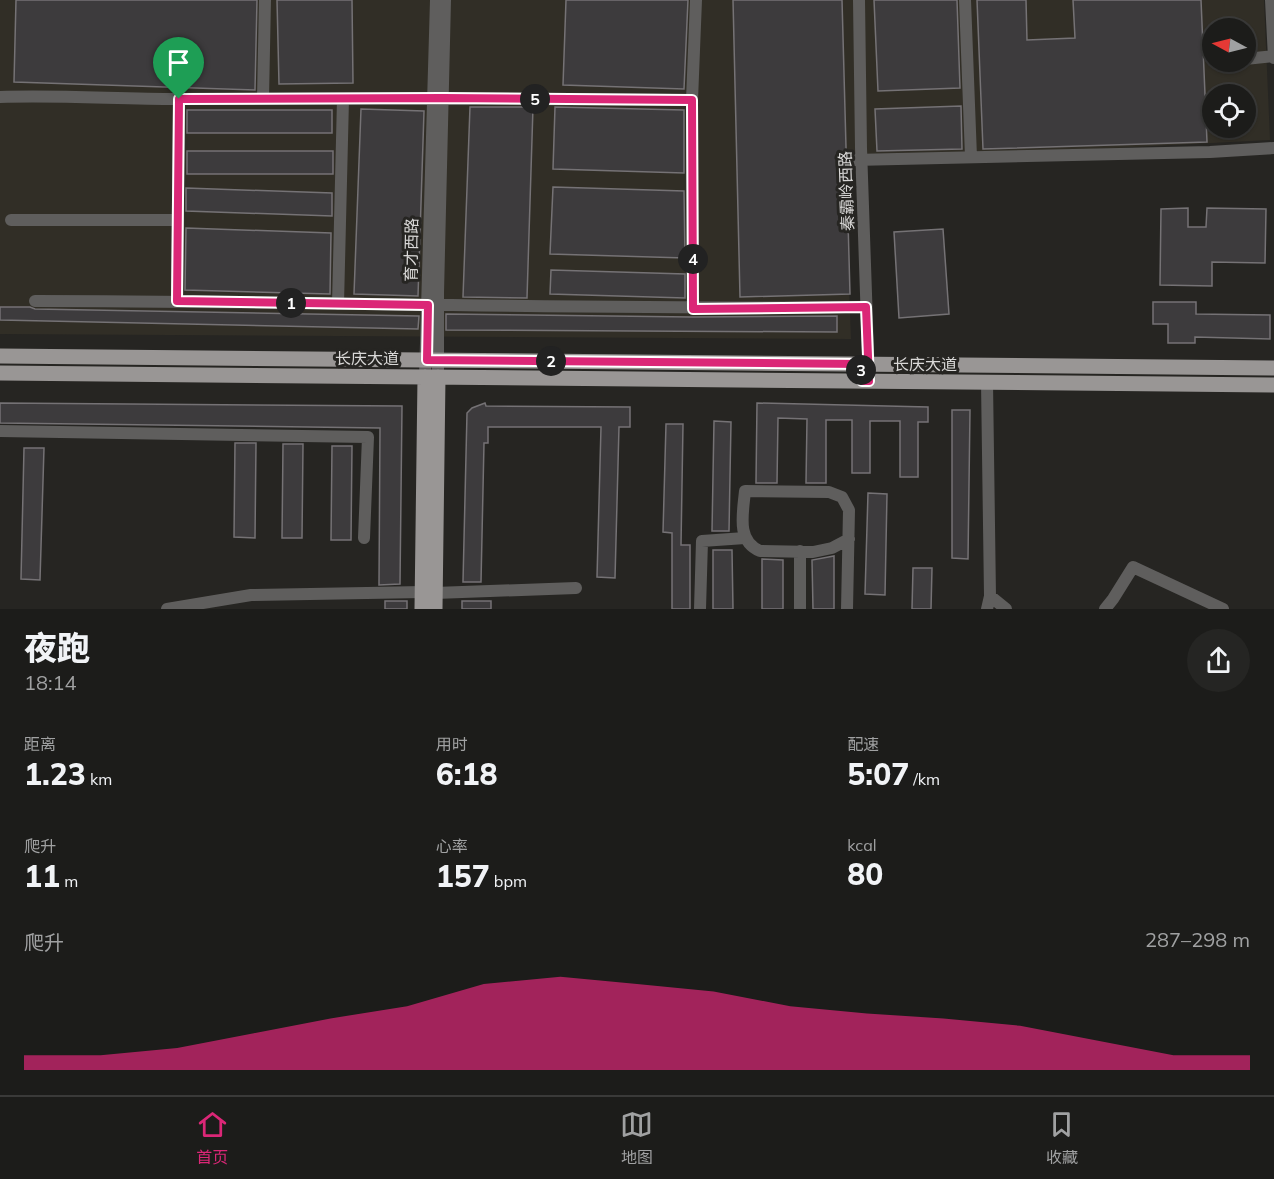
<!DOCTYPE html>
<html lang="zh">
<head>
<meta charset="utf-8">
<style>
  body { margin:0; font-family:Mulish,"Noto Sans SC",sans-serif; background:#252523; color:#f1f3f6; height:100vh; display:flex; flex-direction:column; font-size:22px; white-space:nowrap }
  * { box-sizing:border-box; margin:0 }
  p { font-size:20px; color:#a0a1a2 }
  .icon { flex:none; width:33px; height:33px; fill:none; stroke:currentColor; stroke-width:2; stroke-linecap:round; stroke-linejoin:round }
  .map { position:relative; height:609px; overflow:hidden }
  .drawer { display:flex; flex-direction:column; background:#1c1c1a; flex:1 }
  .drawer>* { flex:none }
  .needle { width:39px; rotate:277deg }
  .controls { position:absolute; left:1202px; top:18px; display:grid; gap:12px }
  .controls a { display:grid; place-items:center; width:54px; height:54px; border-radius:50%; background:#1c1c1a; box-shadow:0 2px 4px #0004,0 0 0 2px #3a3a39; font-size:30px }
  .pin { position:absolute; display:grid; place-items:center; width:51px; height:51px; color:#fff; margin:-62px -26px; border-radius:50% 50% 50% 0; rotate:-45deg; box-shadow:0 0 6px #0007 }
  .pin .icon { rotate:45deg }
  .km { position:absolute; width:30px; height:30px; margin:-15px; border-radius:50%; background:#222; color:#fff; font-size:16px; line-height:30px; text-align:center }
  .round { display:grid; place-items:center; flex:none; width:63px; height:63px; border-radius:32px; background:#252523 }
  .summary { display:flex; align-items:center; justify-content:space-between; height:102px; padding:0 24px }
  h1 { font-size:33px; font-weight:800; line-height:45px }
  .metrics { display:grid; grid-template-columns:repeat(3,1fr); gap:9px; height:102px; padding:6px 24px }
  .metrics div { display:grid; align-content:center }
  .metrics b { font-size:30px; font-weight:800 }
  .metrics small { font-size:16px; font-weight:400 }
  .metrics p { font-size:16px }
  .chart { height:168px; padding:12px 24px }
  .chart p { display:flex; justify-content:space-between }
  .chart svg { width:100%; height:108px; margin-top:6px; fill:#db2777; opacity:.7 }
  .menu { display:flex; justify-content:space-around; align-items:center; height:84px; border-top:2px solid #3a3a39; background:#1c1c1a; font-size:16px; color:#a0a1a2 }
  .menu a { display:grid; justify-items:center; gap:3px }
  .menu .selected { color:#db2777 }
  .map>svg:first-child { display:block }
  .built { fill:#312e26; fill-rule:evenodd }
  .building { fill:#3d3b3d; stroke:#757275; stroke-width:1.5 }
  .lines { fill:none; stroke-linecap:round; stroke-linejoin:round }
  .minor { stroke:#5f5e5d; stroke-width:12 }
  .major { stroke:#999695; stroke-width:15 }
  .route-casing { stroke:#fff; stroke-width:12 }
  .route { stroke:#db2777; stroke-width:8 }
  .labels { text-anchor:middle; stroke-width:6; stroke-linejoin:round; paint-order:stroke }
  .street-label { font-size:16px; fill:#d9d8d7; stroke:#262522 }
</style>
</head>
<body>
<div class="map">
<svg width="1274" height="609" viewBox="0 0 1274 609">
  <rect width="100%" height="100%" fill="#262522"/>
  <path class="built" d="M0,0h1264l6,140 -426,22 7,177 -851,-5zM1212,28h33v34h-33zM1212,94h33v34h-33z"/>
  <path class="building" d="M16,0h241l-2,90 -241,-8z
    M277,0h75l1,83 -74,1z
    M566,0h122l-4,89 -121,-4z
    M733,0h109l8,294 -110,3z
    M874,0h83l3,88 -82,3z
    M977,0h49l1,40 48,-2 -2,-38h128l6,142 -224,7z
    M961,106l1,43 -85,2 -2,-42z
    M470,107h63l-6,191 -64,-1z
    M555,107l129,3v63l-131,-4z
    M361,109l63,2 -6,185 -64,-2z
    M187,110h145v23h-145z
    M187,151h146v23h-146z
    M553,187l131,4 1,67 -135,-4z
    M186,188l146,5v23l-146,-5z
    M1188,208v19h18l1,-19 59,1 -1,54 -53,-1v24l-52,-1 1,-76z
    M186,228l145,5 -1,61 -145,-4z
    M943,229l6,85 -50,4 -5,-86z
    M551,270l134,4v24l-135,-4z
    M1153,302h43v12l74,1v24l-75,-2v6h-27v-19h-15z
    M0,307h30l5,2 384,7 -1,13 -418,-9z
    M446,314l246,3 145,-1v16l-391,-2z
    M0,403l402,3 -2,178 -21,1 1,-157 -380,-5z
    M485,403l1,3 144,1v20h-11l-4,151 -18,-1 4,-150h-113v16h-4l-3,139h-18l4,-169 5,-5z
    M757,403l171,4v15h-10v55h-18v-56h-30v52h-18v-53h-26v63h-20l1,-64 -29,-1 -1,65h-21z
    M952,410h18l-2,149 -16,-1z
    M714,421l17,1 -2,109h-17z
    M666,424h17l-2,121h9v64h-18v-76l-9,-1z
    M235,443h21l-1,95 -21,-1z
    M283,444h20l-1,94h-20z
    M332,446h20l-1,94h-20z
    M24,448h20l-4,132 -19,-1z
    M868,493l19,1 -2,101 -20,-1z
    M713,550h19l1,59h-20z
    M834,556v53h-21l-1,-49z
    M762,559l21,1v49h-21z
    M913,568h19l-1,41h-19z
    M385,601h22v8h-22z
    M462,601h29v8h-29z"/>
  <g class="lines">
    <path class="minor" d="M859,0l2,148 8,233
      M965,0l6,157
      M1271,0l3,58
      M1245,59l29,-3
      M0,97c59,-2 118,2 177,2 172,0 343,-1 515,1
      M263,98l2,-98
      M854,160l356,-8 64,-4
      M11,220h167
      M35,301c277,0 554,9 831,6
      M177,301l2,-202
      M338,304l5,-205
      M693,309l-1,-209 4,-100
      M425,377l11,-377
      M438,377v-84l7,-293
      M987,382l3,214 -3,13
      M0,431l368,6 -4,101
      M435,593l141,-5
      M990,596l16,13
      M167,609l84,-14 172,-3
      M700,609l2,-68 43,-3
      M800,609v-58
      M847,609l2,-99 -7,-13 -13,-5 -84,-1c-2,22 -9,50 15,60l53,1 19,-4 17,-9
      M1105,609l8,-10 20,-32 90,42"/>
    <path class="major" d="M0,356l1274,12
      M0,373l1274,12
      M422,609l3,-232
      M435,609l3,-232"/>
  </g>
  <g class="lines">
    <defs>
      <path id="route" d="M443,98l249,2 1,209 173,-2 3,74h-7l-1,-17 -434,-4 1,-55 -251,-4 2,-202z"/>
    </defs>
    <use href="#route" class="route-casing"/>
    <use href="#route" class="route"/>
  </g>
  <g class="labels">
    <g class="street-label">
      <text transform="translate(846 191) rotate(-92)" y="6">秦霸岭西路</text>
      <text transform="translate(411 250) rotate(-89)" y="6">育才西路</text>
      <text x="367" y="364">长庆大道</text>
      <text x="925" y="370">长庆大道</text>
    </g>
  </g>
</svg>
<div class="controls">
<a><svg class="needle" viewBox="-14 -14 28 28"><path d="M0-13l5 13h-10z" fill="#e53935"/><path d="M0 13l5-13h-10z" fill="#a0a1a2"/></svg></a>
<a><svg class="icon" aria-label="locate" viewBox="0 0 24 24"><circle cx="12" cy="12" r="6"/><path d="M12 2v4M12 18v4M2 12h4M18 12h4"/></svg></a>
</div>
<div class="pin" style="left:179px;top:99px;background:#1e9e55"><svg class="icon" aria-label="arrive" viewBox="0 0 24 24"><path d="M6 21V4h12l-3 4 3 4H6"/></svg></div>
<b class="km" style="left:291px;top:303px">1</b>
<b class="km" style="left:551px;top:361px">2</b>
<b class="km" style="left:861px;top:370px">3</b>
<b class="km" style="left:693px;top:259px">4</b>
<b class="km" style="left:535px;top:99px">5</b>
</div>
<section class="drawer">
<div class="summary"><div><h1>夜跑</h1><p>18:14</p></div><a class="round"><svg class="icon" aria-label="share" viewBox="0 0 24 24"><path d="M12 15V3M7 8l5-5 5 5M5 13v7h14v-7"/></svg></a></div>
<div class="metrics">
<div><p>距离</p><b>1.23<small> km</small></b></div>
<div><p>用时</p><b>6:18</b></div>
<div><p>配速</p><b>5:07<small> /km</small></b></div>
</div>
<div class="metrics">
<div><p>爬升</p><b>11<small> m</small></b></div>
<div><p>心率</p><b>157<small> bpm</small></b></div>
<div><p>kcal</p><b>80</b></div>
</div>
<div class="chart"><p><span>爬升</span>287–298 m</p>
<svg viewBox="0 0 160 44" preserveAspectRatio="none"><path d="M0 44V38L10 38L20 35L30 29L40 23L50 18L60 9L70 6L80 9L90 12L100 18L110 21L120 23L130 26L140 32L150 38L160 38V44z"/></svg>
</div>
</section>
<nav class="menu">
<a class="selected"><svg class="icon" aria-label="home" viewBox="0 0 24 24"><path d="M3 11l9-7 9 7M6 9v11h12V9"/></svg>首页</a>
<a><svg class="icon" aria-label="map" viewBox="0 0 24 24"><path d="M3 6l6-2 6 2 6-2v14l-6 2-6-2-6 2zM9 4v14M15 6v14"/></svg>地图</a>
<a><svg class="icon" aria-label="saved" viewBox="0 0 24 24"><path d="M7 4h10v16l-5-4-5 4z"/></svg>收藏</a>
</nav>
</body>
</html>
